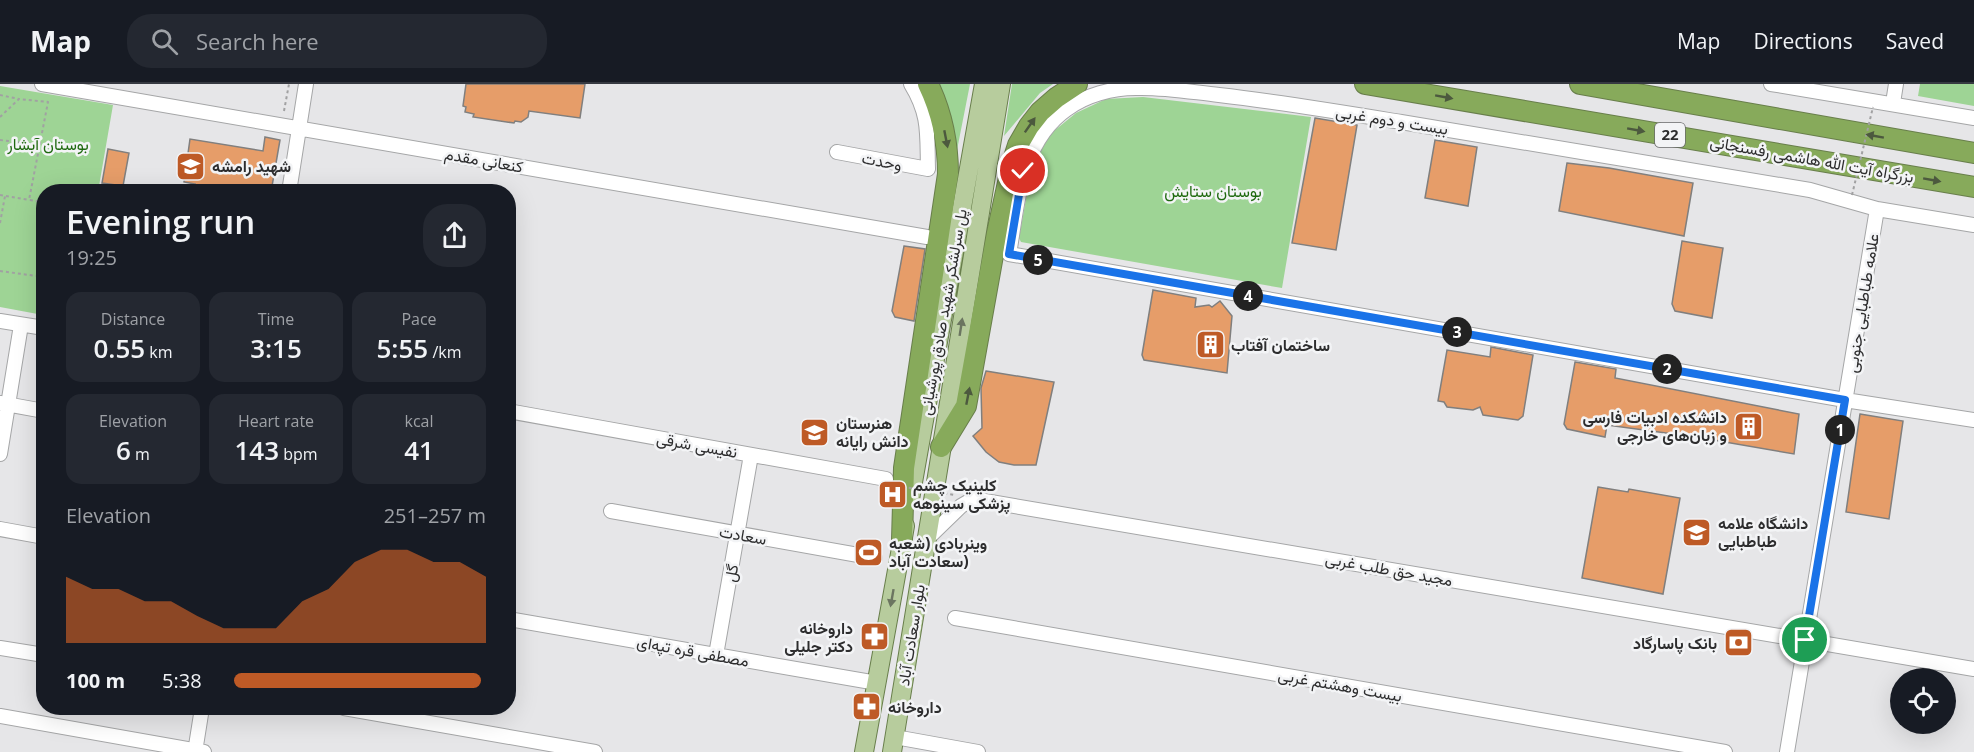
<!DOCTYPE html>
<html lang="en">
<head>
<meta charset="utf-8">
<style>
  body { margin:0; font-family:"Open Sans",Vazirmatn,sans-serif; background:#242831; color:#f1f3f6; height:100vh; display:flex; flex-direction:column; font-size:22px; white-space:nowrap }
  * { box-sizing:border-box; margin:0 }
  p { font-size:20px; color:#9ea1a6 }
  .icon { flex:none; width:33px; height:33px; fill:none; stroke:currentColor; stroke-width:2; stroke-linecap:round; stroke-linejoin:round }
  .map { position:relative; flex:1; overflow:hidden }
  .drawer { position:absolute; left:36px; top:100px; width:480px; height:531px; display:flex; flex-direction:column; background:#171b24; border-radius:24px; box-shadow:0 6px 24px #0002 }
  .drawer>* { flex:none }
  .tools { position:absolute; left:1890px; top:584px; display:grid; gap:12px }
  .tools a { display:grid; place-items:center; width:66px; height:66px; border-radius:50%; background:#171b24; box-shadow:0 6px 24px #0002; font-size:30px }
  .pin { position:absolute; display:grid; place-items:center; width:51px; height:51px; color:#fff; margin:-26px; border:3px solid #fff; border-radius:50%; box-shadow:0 2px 6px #0007 }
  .km { position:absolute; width:30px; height:30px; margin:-15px; border-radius:50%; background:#222; color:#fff; font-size:16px; line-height:30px; text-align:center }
  .round { display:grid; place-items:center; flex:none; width:63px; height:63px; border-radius:24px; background:#242831 }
  .summary { display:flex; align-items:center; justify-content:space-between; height:102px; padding:0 30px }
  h1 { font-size:33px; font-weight:600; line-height:45px }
  .stats { display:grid; grid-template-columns:repeat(3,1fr); gap:9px; height:102px; padding:6px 30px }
  .stats div { display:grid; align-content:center; border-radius:15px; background:#242831; text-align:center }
  .stats b { font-size:26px; font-weight:600 }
  .stats small { font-size:16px; font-weight:400 }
  .stats p { font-size:16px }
  .chart { height:168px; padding:12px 30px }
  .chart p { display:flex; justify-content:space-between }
  .chart svg { width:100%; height:108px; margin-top:6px; fill:#be5a26; opacity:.7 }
  ul { padding:0 30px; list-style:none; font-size:20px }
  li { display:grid; grid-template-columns:96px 72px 1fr; align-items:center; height:45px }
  li i { height:15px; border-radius:8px; background:#be5a26 }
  header { display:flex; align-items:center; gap:36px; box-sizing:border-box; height:84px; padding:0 30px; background:#171b24; border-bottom:2px solid #363941 }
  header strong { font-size:28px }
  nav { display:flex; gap:33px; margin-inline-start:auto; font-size:21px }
  .search { width:420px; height:54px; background:#242831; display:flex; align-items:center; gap:15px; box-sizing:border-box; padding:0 21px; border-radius:24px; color:#9ea1a6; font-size:22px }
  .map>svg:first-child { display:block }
  .green { fill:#9ed495 }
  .building { fill:#e69d69; stroke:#807f7e; stroke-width:1.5 }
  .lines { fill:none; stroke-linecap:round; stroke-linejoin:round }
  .minor-casing { stroke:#a5a6a7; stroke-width:16 }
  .major-casing { stroke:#687e4b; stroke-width:20 }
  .highway-casing { stroke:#687e4b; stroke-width:22 }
  .path { stroke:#a1a1a2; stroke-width:2; stroke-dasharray:3 3; stroke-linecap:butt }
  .minor { stroke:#fff; stroke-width:14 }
  .major { stroke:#b7cc9d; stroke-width:18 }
  .highway { stroke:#87aa5b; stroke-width:20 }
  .path-bridge { stroke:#a1a1a2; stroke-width:2; stroke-dasharray:3 3; stroke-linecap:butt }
  .oneway { fill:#4c593e }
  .oneway2 { fill:#6b7560 }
  .route-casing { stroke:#fff; stroke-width:12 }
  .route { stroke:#1a73e8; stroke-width:8 }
  .labels { text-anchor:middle; stroke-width:5; stroke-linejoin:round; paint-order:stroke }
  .shield { fill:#f3f4f6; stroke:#68696a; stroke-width:1.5 }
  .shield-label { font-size:15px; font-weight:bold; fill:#2d2d2e }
  .street-label { font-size:16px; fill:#2d2d2e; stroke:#f3f4f6 }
  .park-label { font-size:16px; fill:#1e690e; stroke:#f3f4f6 }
  .poi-label { font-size:16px; font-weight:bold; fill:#2d2d2e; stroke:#f3f4f6; text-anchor:start }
</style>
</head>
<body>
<header>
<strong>Map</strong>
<div class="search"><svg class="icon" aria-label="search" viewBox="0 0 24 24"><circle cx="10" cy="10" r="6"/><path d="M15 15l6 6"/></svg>Search here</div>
<nav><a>Map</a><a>Directions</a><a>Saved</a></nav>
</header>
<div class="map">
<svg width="1974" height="668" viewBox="0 0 1974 668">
  <rect width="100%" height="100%" fill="#e6e6e8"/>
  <path class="green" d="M937,0h33l-13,66 -4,-22z
    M1012,0h41l-13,9 -36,43z
    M1920,0h54v22l-56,-10z
    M0,2l113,19 -15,87h-54l-1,123 -43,-8z
    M1143,13l168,20 -29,171 -261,-46 -2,-4 13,-73 17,-30 27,-22 30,-14z"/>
  <path class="building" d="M466,0h119l-5,34 -51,-7 -1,6 -7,5 -6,-1 -1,2 -41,-6 1,-3 -9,-2 1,-5 -3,-1z
    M1315,34l42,7 -21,125 -44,-7z
    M265,53l15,3 -9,52h-36l-41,-6 1,-2 -11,-2 6,-43 73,12z
    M1435,56l42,7 -9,59 -43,-8z
    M108,65l21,4 -6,33 -21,-3z
    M1567,79l42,5 84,15 -9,53 -125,-25z
    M1682,157l41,7 -11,70 -37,-7 -3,-7z
    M904,162l21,3 -11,72 -19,-4 -3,-6z
    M1153,206l43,8 -1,9 14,-2 3,2 8,-6 12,15 -5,57 -83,-13 -2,-5z
    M1491,263l42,8 -10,61 -5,4 -35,-5 -3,-8 -7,3 -26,-3 -3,-5 -6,-1 9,-51 43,7z
    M1575,278l41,7 -1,9 184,36 -5,40 -98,-17 -89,-12 -2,12 -38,-8 -3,-5z
    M986,287l68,11 -18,83h-22l-15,-3 -13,-10 -13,-16 9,-8 -1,-40z
    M1860,330l43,7 -14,98 -43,-7z
    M1598,403l30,5 1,-3 51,9 -17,96 -81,-16z"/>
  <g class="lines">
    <defs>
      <path id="minor" d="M42,0l885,153
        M1771,0l203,34
        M1893,19l3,-19
        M837,68l91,17c-1,-35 2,-54 -17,-85
        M289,108l17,-108
        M1974,141l-97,-16 -67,-19c-136,-23 -273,-45 -409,-68 -61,-10 -121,-20 -182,-27 -28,-3 -55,-8 -83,-7 -24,0 -50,7 -69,21 -47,33 -49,94 -58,145l836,146 129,20
        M0,237l44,7
        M0,319l44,8
        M508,327l378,68
        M0,370l21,-129
        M611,427l264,47
        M0,445l44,8
        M927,455l34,-33 12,-7 1001,170
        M955,534l770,134
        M508,535l369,64
        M0,564l44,7
        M716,571l35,-200
        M344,624l251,44
        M0,632l204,36
        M895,653l83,15
        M195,668l7,-44
        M1787,668l90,-543"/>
      <path id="major" d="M910,415l74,-415
        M864,668l41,-226
        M892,668l109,-668"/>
      <path id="highway" d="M1365,0l609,103
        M1580,0l394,69
        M941,363l25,-41 31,-173 15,-69 6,-19 11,-19 11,-14 16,-14 21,-14
        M902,456l2,-72 44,-294c0,-32 -6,-61 -20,-90"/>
    </defs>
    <use href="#minor" class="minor-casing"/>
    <use href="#major" class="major-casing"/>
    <use href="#highway" class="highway-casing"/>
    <path class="path" d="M0,11l19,4
      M284,27l5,-27
      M0,33l19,-18 29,3 -19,98 15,2
      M0,56l40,5
      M0,111l29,5
      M0,139l5,-27
      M0,187l44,6"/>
    <use href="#minor" class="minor"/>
    <use href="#major" class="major"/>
    <use href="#highway" class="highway"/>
    <path class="path-bridge" d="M1852,111l21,-88
      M885,400l70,11"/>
  </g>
  <defs><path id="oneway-solid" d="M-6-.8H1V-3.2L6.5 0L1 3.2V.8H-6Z" transform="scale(1.5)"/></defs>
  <g class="oneway">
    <use href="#oneway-solid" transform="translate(1444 13) rotate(10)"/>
    <use href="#oneway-solid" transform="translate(1030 41) rotate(-55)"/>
    <use href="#oneway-solid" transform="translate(1636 46) rotate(10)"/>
    <use href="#oneway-solid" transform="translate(1875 52) rotate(-170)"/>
    <use href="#oneway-solid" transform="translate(946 55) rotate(79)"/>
    <use href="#oneway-solid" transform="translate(1932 96) rotate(10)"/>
    <use href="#oneway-solid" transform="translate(968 312) rotate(-79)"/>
  </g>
  <g class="oneway2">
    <use href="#oneway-solid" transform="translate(961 243) rotate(-81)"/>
    <use href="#oneway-solid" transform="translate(892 514) rotate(100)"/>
  </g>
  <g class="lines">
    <defs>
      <path id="route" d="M1023,87l-14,83 836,146 -40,240"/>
    </defs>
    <use href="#route" class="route-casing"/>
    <use href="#route" class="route"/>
  </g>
  <defs>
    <symbol id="school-square" viewBox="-11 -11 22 22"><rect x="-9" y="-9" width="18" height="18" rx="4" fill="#be5a26" stroke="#f3f4f6"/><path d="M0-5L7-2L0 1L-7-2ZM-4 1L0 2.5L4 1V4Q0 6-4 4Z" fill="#fff"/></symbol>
    <symbol id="building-square" viewBox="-11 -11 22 22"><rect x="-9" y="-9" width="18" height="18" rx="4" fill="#be5a26" stroke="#f3f4f6"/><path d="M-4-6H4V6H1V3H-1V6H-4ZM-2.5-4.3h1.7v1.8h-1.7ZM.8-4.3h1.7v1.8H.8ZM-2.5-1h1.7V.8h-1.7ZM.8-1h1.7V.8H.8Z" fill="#fff"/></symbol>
    <symbol id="hospital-square" viewBox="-11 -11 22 22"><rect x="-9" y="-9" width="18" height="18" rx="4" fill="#be5a26" stroke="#f3f4f6"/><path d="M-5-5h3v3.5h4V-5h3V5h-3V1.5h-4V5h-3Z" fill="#fff"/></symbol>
    <symbol id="university-square" viewBox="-11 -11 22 22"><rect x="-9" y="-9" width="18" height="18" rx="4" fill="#be5a26" stroke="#f3f4f6"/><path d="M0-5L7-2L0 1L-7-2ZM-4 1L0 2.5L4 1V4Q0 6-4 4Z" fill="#fff"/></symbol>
    <symbol id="stadium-square" viewBox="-11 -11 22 22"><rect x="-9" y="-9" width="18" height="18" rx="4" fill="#be5a26" stroke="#f3f4f6"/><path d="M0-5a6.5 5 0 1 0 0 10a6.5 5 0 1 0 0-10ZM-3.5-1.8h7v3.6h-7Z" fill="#fff"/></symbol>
    <symbol id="pharmacy-square" viewBox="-11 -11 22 22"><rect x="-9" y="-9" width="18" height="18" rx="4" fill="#be5a26" stroke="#f3f4f6"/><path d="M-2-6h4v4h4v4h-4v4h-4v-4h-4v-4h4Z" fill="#fff"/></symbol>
    <symbol id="bank-square" viewBox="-11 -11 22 22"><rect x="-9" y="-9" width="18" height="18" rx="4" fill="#be5a26" stroke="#f3f4f6"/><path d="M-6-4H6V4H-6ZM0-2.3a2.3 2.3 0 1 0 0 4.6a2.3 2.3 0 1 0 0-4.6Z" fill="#fff"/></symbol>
  </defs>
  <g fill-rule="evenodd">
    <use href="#school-square" x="174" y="66" width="33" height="33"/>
    <use href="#building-square" x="1194" y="244" width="33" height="33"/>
    <use href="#building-square" x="1732" y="326" width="33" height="33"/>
    <use href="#school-square" x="798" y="332" width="33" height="33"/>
    <use href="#hospital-square" x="876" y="394" width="33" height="33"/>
    <use href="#university-square" x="1680" y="432" width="33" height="33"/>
    <use href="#stadium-square" x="852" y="452" width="33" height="33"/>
    <use href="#pharmacy-square" x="858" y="536" width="33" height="33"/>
    <use href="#bank-square" x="1722" y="542" width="33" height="33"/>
    <use href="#pharmacy-square" x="850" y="606" width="33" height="33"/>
  </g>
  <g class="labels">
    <rect class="shield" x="1655" y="39" width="30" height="24" rx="4.5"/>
    <g class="shield-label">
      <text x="1670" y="56">22</text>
    </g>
    <g class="street-label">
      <text transform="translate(1392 36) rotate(9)" y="6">بیست و دوم غربی</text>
      <text transform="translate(1812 75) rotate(10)" y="6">بزرگراه آیت الله هاشمی رفسنجانی</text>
      <text transform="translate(484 76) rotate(10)" y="6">کنعانی مقدم</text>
      <text transform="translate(882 77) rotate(11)" y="6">وحدت</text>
      <text transform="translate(1862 219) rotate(-81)" y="6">علامه طباطبایی جنوبی</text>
      <text transform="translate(943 228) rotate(-80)" y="6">پل سرلشکر شهید صادق پورشیانی</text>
      <text transform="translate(697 361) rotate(10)" y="6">نفیسی شرقی</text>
      <text transform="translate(743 451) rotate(10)" y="6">سعادت</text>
      <text transform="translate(1389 485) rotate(10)" y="6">مجید حق طلب غربی</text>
      <text transform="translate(731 489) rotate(-80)" y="6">گل</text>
      <text transform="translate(911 551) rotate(-81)" y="6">بلوار سعادت آباد</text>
      <text transform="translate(693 567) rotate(10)" y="6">مصطفی قره تپه‌ای</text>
      <text transform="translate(1340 601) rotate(10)" y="6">بیست وهشتم غربی</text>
    </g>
    <g class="park-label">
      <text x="48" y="66">بوستان آبشار</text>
      <text x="1213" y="113">بوستان ستایش</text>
    </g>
    <g class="poi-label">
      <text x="212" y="88">شهید رامشه</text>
      <text x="1231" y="267">ساختمان آفتاب</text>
      <text x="1727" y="339" text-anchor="end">دانشکده ادبیات فارسی<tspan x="1727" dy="18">و زبان‌های خارجی</tspan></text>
      <text x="836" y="345">هنرستان<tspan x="836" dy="18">دانش رایانه</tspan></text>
      <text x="913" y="407">کلینیک چشم<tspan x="913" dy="18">پزشکی سینوهه</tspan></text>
      <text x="1718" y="445">دانشگاه علامه<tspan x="1718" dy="18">طباطبایی</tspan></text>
      <text x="889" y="465">وینربادی (شعبه<tspan x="889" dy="18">سعادت آباد)</tspan></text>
      <text x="853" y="550" text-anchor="end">داروخانه<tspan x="853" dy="18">دکتر جلیلی</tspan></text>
      <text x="1717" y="565" text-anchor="end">بانک پاسارگاد</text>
      <text x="888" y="629">داروخانه</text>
    </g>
  </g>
</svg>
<div class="tools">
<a><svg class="icon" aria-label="locate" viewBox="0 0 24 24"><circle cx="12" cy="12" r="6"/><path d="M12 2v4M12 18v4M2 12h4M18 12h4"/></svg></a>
</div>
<div class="pin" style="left:1805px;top:556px;background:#1e9e55"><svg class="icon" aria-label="arrive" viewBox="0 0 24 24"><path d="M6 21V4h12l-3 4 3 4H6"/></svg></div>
<div class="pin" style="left:1023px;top:87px;background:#d93025"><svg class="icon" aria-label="check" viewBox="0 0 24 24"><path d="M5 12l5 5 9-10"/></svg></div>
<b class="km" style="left:1840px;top:346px">1</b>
<b class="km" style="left:1667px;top:285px">2</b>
<b class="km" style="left:1457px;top:248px">3</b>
<b class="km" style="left:1248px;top:212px">4</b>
<b class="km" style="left:1038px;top:176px">5</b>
<section class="drawer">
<div class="summary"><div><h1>Evening run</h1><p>19:25</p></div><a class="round"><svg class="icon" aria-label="share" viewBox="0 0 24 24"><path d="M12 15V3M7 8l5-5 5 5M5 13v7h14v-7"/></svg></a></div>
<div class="stats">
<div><p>Distance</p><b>0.55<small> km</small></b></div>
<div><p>Time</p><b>3:15</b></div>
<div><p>Pace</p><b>5:55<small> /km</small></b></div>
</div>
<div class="stats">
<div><p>Elevation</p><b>6<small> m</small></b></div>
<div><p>Heart rate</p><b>143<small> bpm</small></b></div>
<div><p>kcal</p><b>41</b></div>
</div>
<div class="chart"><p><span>Elevation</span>251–257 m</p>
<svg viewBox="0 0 160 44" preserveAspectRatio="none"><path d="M0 44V17L10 22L20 22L30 27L40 27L50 33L60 38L70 38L80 38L90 27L100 22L110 11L120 6L130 6L140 11L150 11L160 17V44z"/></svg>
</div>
<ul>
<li><b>100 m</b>5:38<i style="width:98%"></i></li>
</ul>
</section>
</div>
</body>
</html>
